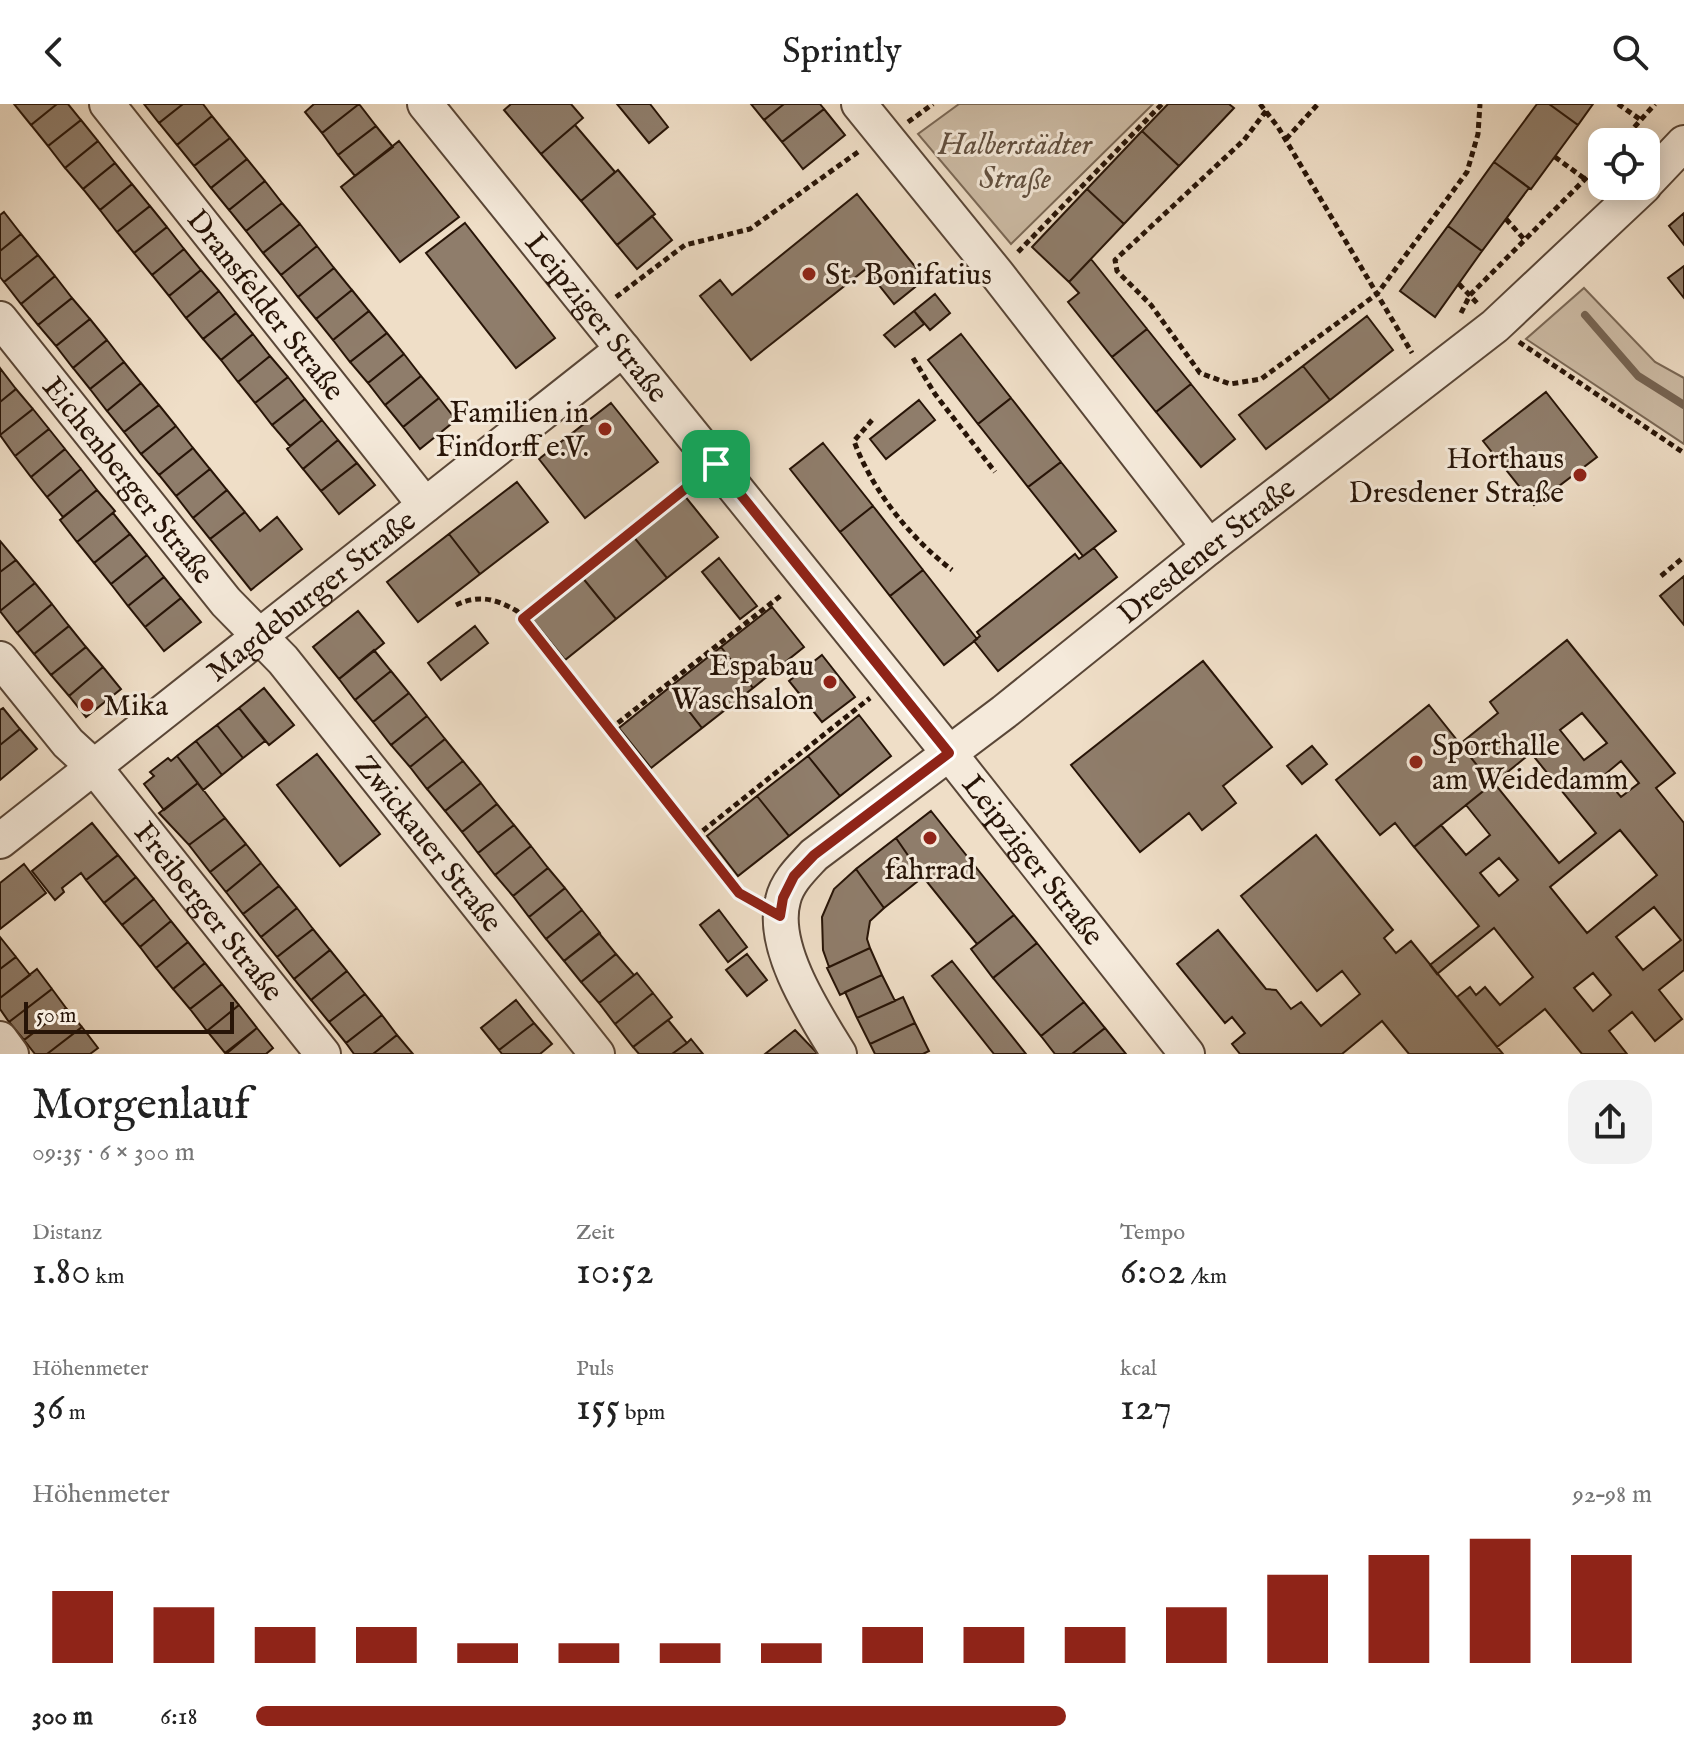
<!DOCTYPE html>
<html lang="de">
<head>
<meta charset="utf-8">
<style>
  body { margin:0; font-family:"IM FELL English",serif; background:#f2f2f2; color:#222; height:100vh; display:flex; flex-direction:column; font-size:30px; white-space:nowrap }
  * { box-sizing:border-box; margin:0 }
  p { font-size:26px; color:#767676 }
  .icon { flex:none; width:44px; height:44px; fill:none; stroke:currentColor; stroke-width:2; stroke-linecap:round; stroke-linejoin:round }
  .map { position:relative; height:950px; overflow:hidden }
  .side { display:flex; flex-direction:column; background:#fff; flex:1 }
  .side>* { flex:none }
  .tools { position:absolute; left:1588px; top:24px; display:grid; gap:16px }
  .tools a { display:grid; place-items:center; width:72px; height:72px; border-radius:16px; background:#fff; box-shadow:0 4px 20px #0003; font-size:40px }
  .scale { position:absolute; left:24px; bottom:20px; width:210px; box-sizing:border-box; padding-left:8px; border:4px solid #271407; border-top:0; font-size:22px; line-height:28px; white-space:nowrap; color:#271407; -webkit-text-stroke:6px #f5eadb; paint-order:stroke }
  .pin { position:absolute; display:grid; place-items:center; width:68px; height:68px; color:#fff; margin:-34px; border-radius:16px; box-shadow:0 4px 12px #0006 }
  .round { display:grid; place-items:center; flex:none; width:84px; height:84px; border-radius:24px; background:#f2f2f2 }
  .head { display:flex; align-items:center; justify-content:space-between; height:136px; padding:0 32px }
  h1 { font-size:44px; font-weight:600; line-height:60px }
  .metrics { display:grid; grid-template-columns:repeat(3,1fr); gap:12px; height:136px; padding:8px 32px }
  .metrics div { display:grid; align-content:center }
  .metrics b { font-size:40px; font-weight:600 }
  .metrics small { font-size:22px; font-weight:400 }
  .metrics p { font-size:22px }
  .chart { height:224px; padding:16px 32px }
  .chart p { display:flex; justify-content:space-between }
  .chart svg { width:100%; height:144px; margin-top:8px; stroke:#8f2418; stroke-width:6 }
  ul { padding:0 32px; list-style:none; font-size:26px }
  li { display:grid; grid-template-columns:128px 96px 1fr; align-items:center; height:60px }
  li i { height:20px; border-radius:10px; background:#8f2418 }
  header { display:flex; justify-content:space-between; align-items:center; height:104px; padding:0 32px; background:#fff; font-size:36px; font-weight:600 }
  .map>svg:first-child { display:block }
  .green { fill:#cdbca6; stroke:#7a6856; stroke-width:2 }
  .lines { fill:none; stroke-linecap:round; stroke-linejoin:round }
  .stream { stroke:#766453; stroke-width:8 }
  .building { fill:#8f7d6b; stroke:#271407; stroke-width:2; fill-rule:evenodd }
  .minor-casing { stroke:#594637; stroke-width:38 }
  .path { stroke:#271407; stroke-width:5; stroke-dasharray:6 4; stroke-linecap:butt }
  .minor { stroke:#f5eadb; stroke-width:34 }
  .route-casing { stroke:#fff; stroke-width:16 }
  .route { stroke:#8f2418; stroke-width:10 }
  .poi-dot { fill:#8f2418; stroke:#f5eadb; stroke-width:3 }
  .labels { text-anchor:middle; stroke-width:6; stroke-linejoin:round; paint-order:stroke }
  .park-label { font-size:30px; font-style:italic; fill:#614f3f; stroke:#f5eadb }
  .poi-label { font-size:30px; fill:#271407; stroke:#f5eadb; text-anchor:start }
  .street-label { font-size:30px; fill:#271407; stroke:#f5eadb }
</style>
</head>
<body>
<header><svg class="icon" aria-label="back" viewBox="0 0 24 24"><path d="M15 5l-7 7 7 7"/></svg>Sprintly<svg class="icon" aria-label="search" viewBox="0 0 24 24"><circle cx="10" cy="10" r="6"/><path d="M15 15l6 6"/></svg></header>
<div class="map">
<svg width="1684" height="950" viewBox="0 0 1684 950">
  <rect width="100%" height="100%" fill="#efdec7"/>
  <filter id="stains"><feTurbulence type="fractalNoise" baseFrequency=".0025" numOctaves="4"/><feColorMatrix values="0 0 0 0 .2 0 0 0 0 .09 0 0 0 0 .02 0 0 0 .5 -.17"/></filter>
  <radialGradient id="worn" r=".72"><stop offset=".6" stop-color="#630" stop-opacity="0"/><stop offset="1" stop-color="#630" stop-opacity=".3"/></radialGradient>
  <path class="green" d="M959,0h194l-142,140 -93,-110z
    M1584,184l71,74 29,16v66l-158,-105z"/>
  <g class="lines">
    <path class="stream" d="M1585,211l53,61 46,29"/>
  </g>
  <path class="building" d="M14,0h43l-26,21z
    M57,0h11l13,16 -33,26 -17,-21z
    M144,0h39l-24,19z
    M183,0h20l9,12 -35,29 -18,-22z
    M314,0h45l-37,29 -17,-21z
    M359,0l17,22 -38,29 -16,-22z
    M511,0h60l12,14 -42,36 -37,-44z
    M617,0h33l18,23 -19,16z
    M751,0h33l-20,16z
    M784,0h36l4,5 -42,33 -18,-22z
    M1168,0h61l5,4 -55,58 -37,-35z
    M1537,0h12l29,21 -47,64 -37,-27z
    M1549,0h44l-15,21z
    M824,5l21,26 -42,34 -21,-27z
    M212,12l18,22 -36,28 -17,-21z
    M81,16l17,21 -33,27 -17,-22z
    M575,21l40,47 -34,29 -40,-47z
    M376,22l17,21 -38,29 -17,-21z
    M1142,27l37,35 -55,58 -37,-35z
    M230,34l17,21 -36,29 -17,-22z
    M98,37l17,22 -32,26 -18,-21z
    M399,37l60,76 -59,45 -59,-75z
    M247,55l18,22 -36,29 -18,-22z
    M1494,58l35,26 -47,63 -34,-25z
    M115,59l17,21 -32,26 -17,-21z
    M618,66l37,44 -38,31 -36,-44z
    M265,77l17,22 -36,28 -17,-21z
    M132,80l18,22 -33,26 -17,-22z
    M1087,85l37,35 -55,58 -37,-35z
    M857,90l68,85 -31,25 -28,-35 -115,91 -51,-64 20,-16 12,15z
    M282,99l18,21 -37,29 -17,-22z
    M150,102l17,21 -33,26 -17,-21z
    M4,108l17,22 -21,17v-36z
    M1684,109v32l-15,-19z
    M652,112l20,24 -35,29 -20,-24z
    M465,119l90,115 -39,30 -90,-115z
    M300,120l17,22 -36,29 -18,-22z
    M1448,122l34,25 -47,66 -35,-26z
    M167,123l17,22 -32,26 -18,-22z
    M21,130l17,21 -34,27 -4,-5v-26z
    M317,142l17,22 -36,29 -17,-22z
    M184,145l17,21 -32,26 -17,-21z
    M38,151l17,21 -34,28 -17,-22z
    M1091,155l56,70 -35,28 -44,-55 11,-9 -10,-11z
    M1684,162v32l-16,-20z
    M334,164l18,22 -36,29 -18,-22z
    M201,166l18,21 -33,27 -17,-22z
    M55,172l17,22 -34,27 -17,-21z
    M352,186l17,21 -36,29 -17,-21z
    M219,187l17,22 -33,26 -17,-21z
    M935,190l15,19 -20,17 -16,-19z
    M72,194l18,21 -34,27 -18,-21z
    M369,207l18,22 -37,29 -17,-22z
    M914,207l10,13 -29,23 -11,-12z
    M236,209l17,21 -32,26 -18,-21z
    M1367,212l26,34 -63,50 -27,-34z
    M90,215l17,21 -34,28 -17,-22z
    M1147,225l44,55 -35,28 -44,-55z
    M387,229l17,21 -36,29 -18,-21z
    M253,230l17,22 -32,26 -17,-22z
    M961,230l50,64 -33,26 -50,-64z
    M107,236l17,22 -34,27 -17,-21z
    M404,250l17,22 -36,29 -17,-22z
    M270,252l18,21 -33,26 -17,-21z
    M124,258l17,21 -34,28 -17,-22z
    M1303,262l27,34 -64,49 -27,-34z
    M0,264l16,21 -16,13z
    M421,272l18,22 -36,29 -18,-22z
    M288,273l17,22 -33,26 -17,-22z
    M141,279l18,22 -35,27 -17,-21z
    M1191,280l44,55 -34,28 -45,-55z
    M16,285l17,20 -33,26v-33z
    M1546,288l51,65 -63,48 -51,-64z
    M439,294l17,22 -36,29 -17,-22z
    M1011,294l50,64 -33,25 -50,-63z
    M305,295l17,21 -32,26 -18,-21z
    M919,296l16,20 -49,39 -16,-20z
    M611,299l47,59 -73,56 -46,-59z
    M159,301l17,21 -35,28 -17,-22z
    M33,305l16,20 -34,27 -15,-21z
    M322,316l16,20 -35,29 -16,-20z
    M176,322l17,22 -34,27 -18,-21z
    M49,325l16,20 -34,28 -16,-21z
    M338,336l19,23 -36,28 -18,-22z
    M823,339l50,63 -33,26 -50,-63z
    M193,344l17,21 -34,27 -17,-21z
    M65,345l16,20 -34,28 -16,-20z
    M1061,358l55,69 -33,25 -55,-69z
    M357,359l18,22 -36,29 -18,-23z
    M81,365l16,21 -34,27 -16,-20z
    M210,365l17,21 -34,28 -17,-22z
    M517,378l31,40 -68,52 -31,-40z
    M97,386l18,21 -38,31 -17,-22z
    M227,386l18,22 -35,27 -17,-21z
    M684,391l34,42 -51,41 -34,-42z
    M873,402l50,64 -33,26 -50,-64z
    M245,408l15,19 17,-14 25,32 -51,41 -41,-51z
    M113,409l17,21 -36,29 -17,-21z
    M130,430l17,21 -36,29 -17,-21z
    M449,430l31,40 -62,48 -31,-40z
    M633,432l34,42 -51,41 -34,-42z
    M0,437l16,19 -16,12z
    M1094,444l23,29 -119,94 -24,-30 6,-5 -3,-4 98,-78 4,5z
    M147,451l17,22 -36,29 -17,-22z
    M719,454l38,48 -17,13 -38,-47z
    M16,456l19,23 -35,28v-39z
    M923,466l54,69 -33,26 -54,-69z
    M1684,472v49l-24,-29z
    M164,473l17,21 -36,29 -17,-21z
    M582,473l34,42 -51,41 -34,-42z
    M35,479l17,21 -35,29 -17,-22z
    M181,494l20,24 -37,29 -19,-24z
    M52,500l17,22 -35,28 -17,-21z
    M772,503l32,40 -51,41 -32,-41z
    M358,507l26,32 -45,36 -26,-32z
    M69,522l17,21 -35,28 -17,-21z
    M475,522l13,17 -47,37 -13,-17z
    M1567,536l108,133 -19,15 28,35v147l-25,20 23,29 -27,22 -23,-29 -23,19 18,23h-45l-37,-45 -48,38 -40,-50 13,-10 6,8 9,-8 15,18 33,-28 -39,-49 -57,46 -7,-9 49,-39 -65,-79 27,-22 25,30 24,-20 -24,-30 26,-21 -32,-40 38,-31 -8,-11zM1582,609l25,30 -23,17 -24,-30zM1531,649l65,80 -37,30 -65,-80zM1621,657l18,22 -18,14 -18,-21zM1620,726l37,45 -70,58 -37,-46zM1499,754l19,22 -19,16 -19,-23zM1654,803l27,33 -38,30 -27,-33zM1593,869l18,22 -18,16 -19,-23z
    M86,543l17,20 -34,29 -18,-21z
    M721,543l32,41 -51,40 -32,-41z
    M374,546l17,21 -36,29 -16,-21z
    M822,551l33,42 -33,25 -33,-41z
    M1203,557l69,86 -49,39 13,17 -34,27 -13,-17 -49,39 -69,-87z
    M103,563l18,22 -35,28 -17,-21z
    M391,567l18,22 -36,29 -18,-22z
    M670,583l32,41 -51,40 -32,-40z
    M264,584l30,37 -25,20 -30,-37z
    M409,589l18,23 -36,29 -18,-23z
    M1429,601l63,79 -78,63 -19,-24 -15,12 -44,-55z
    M3,604l17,21 -20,16v-35z
    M239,604l26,33 -22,17 -26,-33z
    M859,611l32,41 -51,40 -32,-40z
    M427,612l18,23 -35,28 -19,-22z
    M217,621l26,33 -21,17 -26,-34z
    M20,625l17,20 -37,31v-35z
    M445,635l18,22 -36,28 -17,-22z
    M196,637l26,34 -19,15 -26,-34z
    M1312,642l15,18 -25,20 -15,-18z
    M317,650l63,80 -40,32 -63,-81z
    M177,652l21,27 -34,27 -20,-26 10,-8 -4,-4 18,-14 3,3z
    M808,652l32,40 -51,40 -32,-40z
    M463,657l18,22 -36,28 -18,-22z
    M198,679l27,35 -36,27 -30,-32z
    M481,679l16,21 -35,28 -17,-21z
    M757,692l32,40 -51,40 -31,-40z
    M497,700l17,21 -36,28 -16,-21z
    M931,707l83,104 -37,29 -54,-67 -27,-39z
    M225,714l21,26 -36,28 -21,-27z
    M92,719l26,32 -32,25 -5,-7 -19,15 2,4 -9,8 -23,-29z
    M514,721l17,21 -36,29 -17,-22z
    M1316,731l77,95 -9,8 12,15 15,-12 92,113h-94l-27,-33 -40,33h-102l-8,-10 13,-11 -13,-16 -7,6 -48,-59 41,-34 48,59 10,1 15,19 10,-7 20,24 39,-32 -18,-23 -25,20 -76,-95z
    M896,734l27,39 -39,31 -28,-39z
    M246,740l15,19 -35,29 -16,-20z
    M531,742l17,22 -35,28 -18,-21z
    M118,751l18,22 -32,26 -18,-23z
    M261,759l18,23 -36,28 -17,-22z
    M24,760l22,29 -46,36v-46z
    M548,764l17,20 -36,29 -16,-21z
    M856,765l28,39 -14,13 -3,18 3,9 -41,19 -6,-17 -1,-33 12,-28z
    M136,773l18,22 -32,26 -18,-22z
    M279,782l18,22 -36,29 -18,-23z
    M565,784l17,22 -36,29 -17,-22z
    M154,795l17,22 -31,26 -18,-22z
    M297,804l16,21 -36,28 -16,-20z
    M582,806l18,23 -36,28 -18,-22z
    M719,806l28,37 -19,15 -28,-37z
    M1014,811l23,28 -44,35 -22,-29z
    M171,817l17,21 -32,26 -16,-21z
    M313,825l17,21 -36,29 -17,-22z
    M599,829l17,21 -35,28 -17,-21z
    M0,833l16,20 -16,12z
    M188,838l17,21 -32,26 -17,-21z
    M1037,839l47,59 -43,34 -48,-58z
    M870,844l12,27 -42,20 -13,-27z
    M330,846l17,21 -36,29 -17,-21z
    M616,850l18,21 -35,28 -18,-21z
    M747,850l20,26 -20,16 -21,-26z
    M16,853l14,18 -30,23v-29z
    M952,857l74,93h-32l-62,-78z
    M205,859l17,21 -32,25 -17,-20z
    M37,865l15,20 -43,33 -9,-13v-11z
    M347,867l18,23 -36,28 -18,-22z
    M637,869l16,20 -38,31 -16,-21z
    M882,871l13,26 -38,17 -12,-26z
    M222,880l17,21 -32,26 -17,-22z
    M52,885l14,19 -42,32 -15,-18z
    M653,889l19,24 -39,30 -18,-23z
    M365,890l17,21 -36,28 -17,-21z
    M903,893l12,26 -45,21 -13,-26z
    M516,896l18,23 -35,27 -18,-22z
    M1084,898l21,26 -33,26h-17l-14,-18z
    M239,901l18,23 -32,25 -18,-22z
    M66,904l16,19 -35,27h-12l-11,-14z
    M382,911l15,20 -24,19h-19l-8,-11z
    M668,916l19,23 -15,11h-33l-6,-7z
    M534,919l18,21 -12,10h-38l-3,-4z
    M915,919l14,28 -6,3h-48l-5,-10z
    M82,923l16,21 -8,6h-43z
    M257,924l16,20 -7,6h-40z
    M1105,924l21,26h-54z
    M795,926l23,24h-53z
    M397,931l16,19h-40z
    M691,935l12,15h-31l15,-11z"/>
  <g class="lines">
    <defs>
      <g id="minor">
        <path id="s1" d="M107,0l318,401"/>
        <path id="s2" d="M425,0l524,649 238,301"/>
        <path d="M859,0l138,170 212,273"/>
        <path d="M1646,79l38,-40"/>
        <path id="s3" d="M0,215l226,283 57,58 314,394"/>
        <path id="s4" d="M0,555l68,84 26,24 229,287"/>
        <path id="s5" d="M0,737l623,-492"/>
        <path d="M0,935l11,15"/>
        <path id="s6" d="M839,950c-24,-39 -69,-107 -56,-154 4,-18 19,-32 31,-45l190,-143 205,-165 286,-221 149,-140"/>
      </g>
    </defs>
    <use href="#minor" class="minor-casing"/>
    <path class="path" d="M1260,0l18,23 134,226
      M1618,0l23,16
      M1266,7l-22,29 -129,120 2,11 34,34 49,68 30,11 31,-5 116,-85 90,-122 11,-38 2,-30
      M908,18l25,-18
      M1286,35l32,-35
      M1621,38l34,-38
      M1555,53l30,22
      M1506,115l18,20
      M1018,148l144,-148
      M1459,180l18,19
      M616,193l69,-52 65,-16 108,-77
      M1461,209l9,-18 132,-133
      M1519,238l165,111
      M913,254l22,36 60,78
      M872,316l-18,21c18,49 56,97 98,129
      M1661,472l23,-19
      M456,501c23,-11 40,-6 61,6l222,282 16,9
      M523,515l171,-137
      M610,625l173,-135
      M695,733l175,-139"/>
    <use href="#minor" class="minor"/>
  </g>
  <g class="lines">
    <defs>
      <path id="route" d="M716,360l233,289 -135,102 -20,21 -11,22 -3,18 -41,-23 -216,-274z"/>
    </defs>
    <use href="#route" class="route-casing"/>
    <use href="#route" class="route"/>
  </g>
  <g class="poi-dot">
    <circle cx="809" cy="170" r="8"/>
    <circle cx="605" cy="325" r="8"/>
    <circle cx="1580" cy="371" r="8"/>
    <circle cx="830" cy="578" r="8"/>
    <circle cx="87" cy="601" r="8"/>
    <circle cx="1416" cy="658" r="8"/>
    <circle cx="930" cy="734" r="8"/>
  </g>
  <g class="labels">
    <g class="park-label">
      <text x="1015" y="50">Halberstädter<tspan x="1015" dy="34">Straße</tspan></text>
    </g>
    <g class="poi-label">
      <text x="825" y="180">St. Bonifatius</text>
      <text x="589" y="318" text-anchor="end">Familien in<tspan x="589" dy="34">Findorff e.V.</tspan></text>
      <text x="1564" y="364" text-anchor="end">Horthaus<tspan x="1564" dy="34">Dresdener Straße</tspan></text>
      <text x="814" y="571" text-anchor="end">Espabau<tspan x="814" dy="34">Waschsalon</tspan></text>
      <text x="103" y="611">Mika</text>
      <text x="1432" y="651">Sporthalle<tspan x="1432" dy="34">am Weidedamm</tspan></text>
      <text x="930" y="775" text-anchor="middle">fahrrad</text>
    </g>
    <g class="street-label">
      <text dy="10" stroke="none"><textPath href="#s1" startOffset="256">Dransfelder Straße</textPath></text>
      <text dy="10" stroke="none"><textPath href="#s2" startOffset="274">Leipziger Straße</textPath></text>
      <text dy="10" stroke="none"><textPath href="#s3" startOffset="206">Eichenberger Straße</textPath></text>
      <text dy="10" stroke="none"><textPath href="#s6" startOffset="720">Dresdener Straße</textPath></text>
      <text dy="10" stroke="none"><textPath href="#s5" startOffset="396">Magdeburger Straße</textPath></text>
      <text dy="10" stroke="none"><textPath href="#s3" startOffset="678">Zwickauer Straße</textPath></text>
      <text dy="10" stroke="none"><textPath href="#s2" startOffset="970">Leipziger Straße</textPath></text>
      <text dy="10" stroke="none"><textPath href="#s4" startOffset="328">Freiberger Straße</textPath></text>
    </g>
  </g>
  <rect width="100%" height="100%" filter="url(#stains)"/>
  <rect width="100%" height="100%" fill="url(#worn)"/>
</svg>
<div class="tools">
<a><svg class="icon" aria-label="locate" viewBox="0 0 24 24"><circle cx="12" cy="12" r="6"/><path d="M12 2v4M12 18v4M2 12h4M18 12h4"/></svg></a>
</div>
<div class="scale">50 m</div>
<div class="pin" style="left:716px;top:360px;background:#1e9e55"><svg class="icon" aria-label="arrive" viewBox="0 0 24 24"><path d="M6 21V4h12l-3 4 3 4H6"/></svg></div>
</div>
<section class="side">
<div class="head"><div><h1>Morgenlauf</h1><p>09:35 · 6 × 300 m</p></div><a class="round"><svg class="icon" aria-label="share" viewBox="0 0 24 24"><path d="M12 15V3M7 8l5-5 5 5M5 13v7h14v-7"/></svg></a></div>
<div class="metrics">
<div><p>Distanz</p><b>1.80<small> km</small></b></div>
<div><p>Zeit</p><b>10:52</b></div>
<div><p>Tempo</p><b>6:02<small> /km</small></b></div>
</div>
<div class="metrics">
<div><p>Höhenmeter</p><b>36<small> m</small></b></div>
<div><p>Puls</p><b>155<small> bpm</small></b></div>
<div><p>kcal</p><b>127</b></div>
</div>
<div class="chart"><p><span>Höhenmeter</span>92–98 m</p>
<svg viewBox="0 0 160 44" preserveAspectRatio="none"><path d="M5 44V22M15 44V27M25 44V33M35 44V33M45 44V38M55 44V38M65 44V38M75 44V38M85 44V33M95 44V33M105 44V33M115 44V27M125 44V17M135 44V11M145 44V6M155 44V11"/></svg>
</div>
<ul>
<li><b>300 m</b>6:18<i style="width:58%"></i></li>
</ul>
</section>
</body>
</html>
